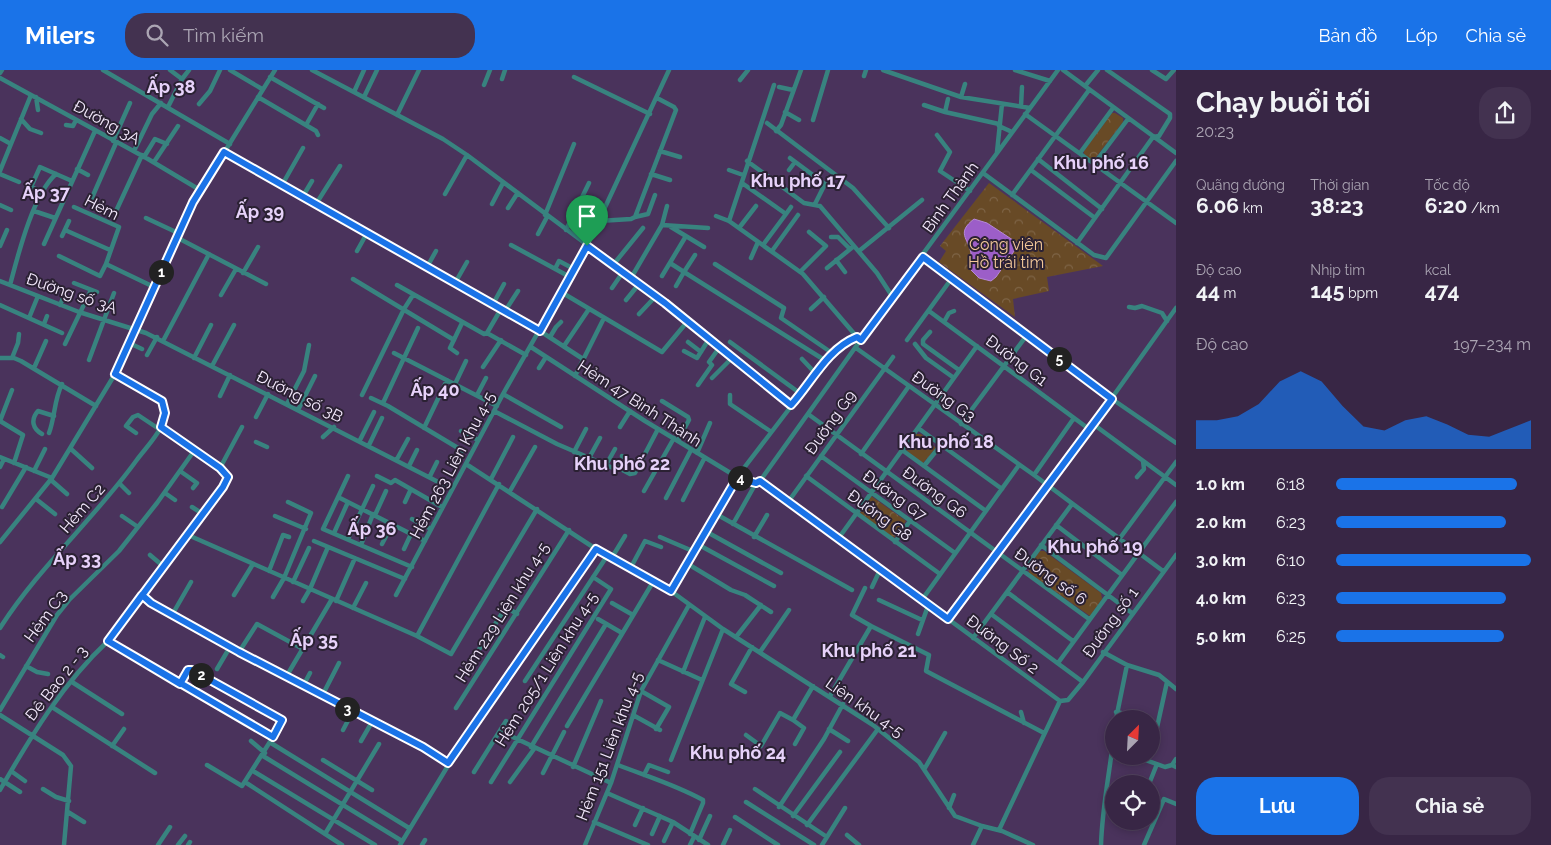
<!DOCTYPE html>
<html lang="vi">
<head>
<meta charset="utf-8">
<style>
  body { margin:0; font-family:Raleway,sans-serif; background:#433250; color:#f1f3f6; height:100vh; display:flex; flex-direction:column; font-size:19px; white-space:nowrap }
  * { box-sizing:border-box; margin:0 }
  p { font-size:16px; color:#aba5b3 }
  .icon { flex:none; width:28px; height:28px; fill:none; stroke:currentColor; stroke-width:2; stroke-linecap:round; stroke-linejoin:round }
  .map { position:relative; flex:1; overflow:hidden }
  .details { display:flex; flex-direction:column; background:#382645; width:375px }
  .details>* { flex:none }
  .needle { width:32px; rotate:24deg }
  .controls { position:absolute; left:1105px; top:640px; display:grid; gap:10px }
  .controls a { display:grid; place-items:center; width:55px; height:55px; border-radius:50%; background:#382645; box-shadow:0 2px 8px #0003,0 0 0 1px #52435e; font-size:25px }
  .pin { position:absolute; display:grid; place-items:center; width:42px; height:42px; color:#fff; margin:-51px -21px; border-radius:50% 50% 50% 0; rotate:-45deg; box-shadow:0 0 5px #0007 }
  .pin .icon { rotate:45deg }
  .km { position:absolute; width:25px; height:25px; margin:-12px; border-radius:50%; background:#222; color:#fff; font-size:14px; line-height:25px; text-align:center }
  .round { display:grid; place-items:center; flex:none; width:52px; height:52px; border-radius:20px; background:#433250 }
  .headline { display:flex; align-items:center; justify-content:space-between; height:85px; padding:0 20px }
  h1 { font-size:28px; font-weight:700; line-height:38px }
  .figures { display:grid; grid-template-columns:repeat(3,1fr); gap:8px; height:85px; padding:5px 20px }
  .figures div { display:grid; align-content:center }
  .figures b { font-size:21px; font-weight:700 }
  .figures small { font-size:14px; font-weight:400 }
  .figures p { font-size:14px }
  .chart { height:140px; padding:10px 20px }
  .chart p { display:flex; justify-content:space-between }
  .chart svg { width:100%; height:90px; margin-top:5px; fill:#1a73e8; opacity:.7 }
  .button { display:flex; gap:10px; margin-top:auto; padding:10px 20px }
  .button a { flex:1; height:58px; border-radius:20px; background:#1a73e8; color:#fff; font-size:20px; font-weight:700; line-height:58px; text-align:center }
  .button a+a { background:#433250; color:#f1f3f6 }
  ul { padding:0 20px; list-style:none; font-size:16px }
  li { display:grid; grid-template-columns:80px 60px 1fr; align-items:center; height:38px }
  li i { height:12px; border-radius:6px; background:#1a73e8 }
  header { display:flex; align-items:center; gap:30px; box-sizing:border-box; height:70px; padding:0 25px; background:#1a73e8; color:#fff }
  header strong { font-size:24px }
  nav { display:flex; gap:28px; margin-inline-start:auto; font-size:18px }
  .search { width:350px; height:45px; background:#433250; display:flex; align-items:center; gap:12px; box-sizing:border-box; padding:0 18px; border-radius:20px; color:#aba5b3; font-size:19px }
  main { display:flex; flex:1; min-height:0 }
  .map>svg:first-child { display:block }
  .park { fill:url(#park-crowns) }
  .water { fill:#9c5ec8; stroke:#b688d8 }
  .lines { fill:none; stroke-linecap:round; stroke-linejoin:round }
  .minor { stroke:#38837f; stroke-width:4.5 }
  .route-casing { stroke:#fff; stroke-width:10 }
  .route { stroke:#1a73e8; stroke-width:6 }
  .labels { text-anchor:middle; stroke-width:4; stroke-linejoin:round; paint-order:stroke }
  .street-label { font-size:16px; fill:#f4e9fd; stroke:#2b2133 }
  .park-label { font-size:16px; fill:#f2c798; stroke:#2b2133 }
  .neighbourhood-label { font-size:18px; font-weight:bold; fill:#e7d2fa; stroke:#2b2133 }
</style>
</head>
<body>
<header>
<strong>Milers</strong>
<div class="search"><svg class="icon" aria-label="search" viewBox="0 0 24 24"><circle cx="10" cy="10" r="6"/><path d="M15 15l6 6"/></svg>Tìm kiếm</div>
<nav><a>Bản đồ</a><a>Lớp</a><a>Chia sẻ</a></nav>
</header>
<main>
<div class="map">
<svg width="1176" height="775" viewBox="0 0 1176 775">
  <defs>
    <pattern id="park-crowns" width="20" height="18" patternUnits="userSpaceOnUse" patternTransform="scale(1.25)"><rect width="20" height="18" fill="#684a26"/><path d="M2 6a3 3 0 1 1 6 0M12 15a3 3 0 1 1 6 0" fill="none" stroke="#7e6446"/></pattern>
  </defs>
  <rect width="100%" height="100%" fill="#4a335c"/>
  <path class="park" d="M1112,43h3l8,5v4l-30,39 -9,-7v-3z
    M989,113l114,83 -56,11 2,14 -36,8 2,18 -76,-55 7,-11 -6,-5z
    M916,364h5l15,14 -13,15 -16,-12 -1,-4z
    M871,426l35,25 -12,17 -34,-25z
    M1040,481h4l57,42 1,6 -12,17 -61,-43 -1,-6z"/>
  <path class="water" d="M974,149l13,4 32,21 -23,33 -5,4 -12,-3 -9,-9c-1,-5 2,-11 1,-16 -3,-15 -15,-20 3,-34z"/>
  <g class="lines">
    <path class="minor" d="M103,0l127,74
      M170,0l12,9
      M230,0l32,19
      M312,0l131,69 24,16 198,148 126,102
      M883,0l78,27 69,11
      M1015,0l35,11
      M1063,0l113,83
      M1152,0l14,9 8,-9
      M0,3l2,-3
      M864,6l2,-6
      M270,7l54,31
      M574,7l76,37
      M0,8l148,81 52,31
      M502,9l3,-9
      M740,10l8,-10
      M484,15l6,-15
      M1085,16l13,-16
      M779,17l14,3
      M354,22l10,-22
      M36,27l2,13
      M258,27l58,34 2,4
      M364,27l13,-27
      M961,27l4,-13
      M948,29l-3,13 54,12
      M199,34l11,-13 10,-21
      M924,35l21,7
      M1021,36l1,-19
      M168,37l14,-28 7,-9
      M785,42l14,8
      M1025,44l151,109
      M397,45l22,-45
      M21,49l9,10 11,4
      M813,50l15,-50
      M767,53l86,65 36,40
      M66,55l7,1 3,-6
      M306,55l12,-21
      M999,56l13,6
      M776,61l5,-6 20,-55
      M937,65l13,17 -10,19 30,20
      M0,68l11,6
      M113,71l17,-38
      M134,81l18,-37 9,-11
      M660,81l20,6
      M224,82l316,179 43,28
      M997,82l5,-48
      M1080,83l33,-45
      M144,87l11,-18 12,5
      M790,88l35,26 -10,20
      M1038,89l64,50
      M747,91l57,42 16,3 57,67 15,23
      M154,92l24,-36
      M1094,94l34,-45
      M77,99l11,6
      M729,100l14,5
      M789,100l6,-8
      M1031,100l64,48
      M0,101l31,-76
      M983,103l111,82 12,3 70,-97
      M0,104l19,8
      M651,104l19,6
      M742,113l44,31 -23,31
      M282,115l21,-37
      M43,122l-12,-5 9,-20 32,14
      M445,124l22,-39
      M1012,125l77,-105
      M303,126l9,-15
      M91,130l25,-57
      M316,134l24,-38
      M492,134l11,-21
      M0,135l11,5
      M74,137l45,20 -13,37 48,23
      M508,138l9,-14
      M117,139l25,-54
      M34,141l21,7
      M786,144l5,-7
      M545,145l29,-71
      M716,146l13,5 74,53 54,63
      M635,147l13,-3 7,-19
      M146,148l32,15
      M599,151l32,-2 4,-2 41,-107 -2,-3 -17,-9
      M729,151l45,-136
      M662,155l5,-19
      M671,157l33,20
      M739,158l17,-22
      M65,160l45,20
      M566,160l23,-47
      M538,164l9,-17
      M62,166l7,-15
      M176,167l90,47
      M831,167h7l12,12
      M1077,173l76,-106 6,-1 11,-18v-4l-63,-44
      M44,174l51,-113
      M511,175l59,32
      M0,176l7,-16
      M357,181l10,-18
      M772,181l26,-36
      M859,181l63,-51
      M59,186l41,20 6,-12
      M923,187l189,142 64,44
      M751,188l7,-16
      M836,190l9,12
      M670,193l14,9 11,-17
      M715,194l69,44 -3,10 51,35
      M613,195l30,-37
      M427,197l9,-16
      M827,198l27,-22
      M555,199l4,-8 15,8
      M800,202l26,-26 -17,-14
      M243,203l15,-26
      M662,206l24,-40
      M631,208l31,-53 46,3
      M353,209l101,61
      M0,211l79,31 67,21 306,156
      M74,213l23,9
      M455,213l12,-21
      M10,215c8,-30 23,-91 46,-111
      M397,215l87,49 3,-1 39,22
      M676,216l8,-14 142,89
      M612,218l11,-16
      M561,222l101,60 25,-30
      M221,225l15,-26
      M626,230l13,-16
      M493,234l11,-20
      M0,235l62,28
      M60,235l5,-11
      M1129,237l6,1 7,-2 20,7 5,8
      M811,239l13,-12
      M505,241l13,-20
      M929,241l160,118
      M639,244l17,-18
      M29,248l9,-22
      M944,252l5,-9 5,-2
      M44,254l3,-8
      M930,262l-7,8v4l36,26
      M487,263l14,-24
      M550,267l6,-10 5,-5
      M907,270l45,-62
      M163,271l46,-87
      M688,272l13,10
      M730,272l71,52
      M129,273l13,6
      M65,274l26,-54
      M915,274l11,14 28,20
      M564,276l25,-37
      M531,277l114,74 92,56 95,-124 25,-16 4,3
      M856,278l178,127 129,96
      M684,281l13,7 12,-19
      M394,283l103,53
      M457,283l-7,-5 12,-25
      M147,285l10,-18
      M0,288h14l7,3 75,45
      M12,288l6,-15 1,-9
      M194,288l17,-33
      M802,289l15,16
      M89,290l25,-67
      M212,296l22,-41
      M483,297l18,-27
      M34,298l12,-27
      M539,298l7,-11
      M575,306l29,-58
      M712,308l20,-20
      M455,314l11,-23
      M698,315l14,-20 -3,-3 10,-14
      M503,324l58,33
      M362,325l42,-86 9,-14
      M477,325l9,-17
      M730,325v9l40,27
      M220,326l10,-21
      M371,328l17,8 75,45
      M662,331l26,16 1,3 -11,20
      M383,333l35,-75
      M287,334l17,-33 5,-26
      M298,340l17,-34
      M494,341l63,33 56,24
      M808,344l281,205
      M256,347l12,-23
      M0,351l23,14 -9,28
      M0,351l12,-31
      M961,354l66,-89
      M1093,354l83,61
      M620,357l10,-16
      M424,358l23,-48
      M918,358l84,61
      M461,361l17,9
      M49,363c6,-16 5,-33 13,-49
      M136,363l-10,-7 7,-9 5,-2 21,14
      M42,364c-9,-5 -12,-14 -4,-23l16,5
      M323,367l11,-10
      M360,370l14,-28
      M256,372l11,5
      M369,375l13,-27
      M71,379l21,19
      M902,380l84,61
      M574,382l12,-23
      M697,383l13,-30
      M861,384l48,-68
      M622,386l17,10
      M821,386l134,97
      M0,387l52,21
      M589,388l11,-20
      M397,389l11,-20
      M466,394l130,85 75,42 52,38 150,96 46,37 36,54 27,10 20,5 31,14
      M606,395l9,-16
      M409,396l8,-16
      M924,396l17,-21
      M0,397l4,-8
      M617,397l13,7 5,-1 23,-44
      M220,398l22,-41
      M34,401l11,-22
      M180,401l17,12 -4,5
      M1034,405l40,-57
      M348,406l-25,53 89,38
      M377,406l14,7 4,-3 47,27
      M430,406l7,-14
      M806,406l134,98
      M1137,407l7,-8 -1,-8
      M491,409l22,-42
      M51,410l16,14
      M760,411l300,220 8,-1 15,-18 93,-127
      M120,414l9,9
      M510,421l25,-44
      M644,421l30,-53
      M165,423l10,7
      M338,427l87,44
      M666,428l25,-48
      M36,429l19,15
      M683,430l21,-41
      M405,432l6,-13
      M788,432l105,-145
      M2,437l24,-40
      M192,437l11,7
      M716,444l136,76
      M375,445l11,-24
      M122,446l16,11
      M275,446l31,13
      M412,449l19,10
      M733,454l23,-41
      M1056,455l66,50
      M707,462l74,41
      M334,463l14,-31
      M188,465l229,101 34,18 86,-145
      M660,467l35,15
      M754,467l13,-22
      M1120,468l56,-76
      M348,469l25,-53
      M838,469l139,-193
      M314,471l91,38
      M0,472l52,-64 63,-104 78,-171 82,-133
      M895,472l15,-21
      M382,474l10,-19
      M361,475l12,-31
      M699,475l75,41
      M1041,475l91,68
      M404,479l7,-15
      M150,485l13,11
      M611,489l14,-23
      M688,494l43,26 14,5 26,17
      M630,499l15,-28 16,6
      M269,501l14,-36 6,2
      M293,512l16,-34
      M872,517l8,-17
      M671,521l66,-114 19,6 4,-2 132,-185 166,-226
      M1007,522l66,49
      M142,525l9,8 57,32 215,112 25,16
      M234,525l19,-31
      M396,525l107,-201 84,-148 82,-176
      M273,527l11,-19 27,-65 -23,-11
      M879,530l43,20
      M303,531l7,-12 18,-42
      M336,531l19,-43
      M921,531l98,-136
      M612,533l21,12
      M353,538l13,-25
      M991,544l92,68
      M172,545l19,-33
      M598,549l24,14
      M949,549l100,-133 127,-178
      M871,556l58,29 -3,16 118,62
      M0,558c39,-61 94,-109 136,-167 8,-11 19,-22 25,-34 4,-8 6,-18 1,-26l-47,-27
      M918,564l10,-28
      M417,566l82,-152
      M736,567l25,-32
      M973,568l99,-134
      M108,571l165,96 -31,49 -35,-21
      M478,581l28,-44 11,7
      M239,582l18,-28 46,25
      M760,582l29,-42
      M1103,582l24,13 32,10 17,14
      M0,585l3,2
      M658,590l44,20
      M1058,593l118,-161
      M26,596l11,6 11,2
      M217,599l13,-22
      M683,602l22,-55
      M286,607l46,-78
      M525,611l82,-125
      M72,612l50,32
      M180,614l8,-14h4l86,46 4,4 -9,17
      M303,616l7,-13
      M641,621l28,16 -13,22
      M745,622l-14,-8 21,-37
      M322,626l17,-33
      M830,626l41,-70 -19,-11 13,-27
      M52,637l103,66
      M456,638l113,-178
      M0,640l57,-95 12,-15 50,-49 38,-48 37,-52
      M1021,642l3,11
      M1116,642l10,2
      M0,645l63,40 8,11 -7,79
      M633,645l27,15
      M1116,649l11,-54
      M793,650l11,8 -9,16
      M567,656l86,-144
      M829,659l19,12
      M343,660l10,-19
      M500,661l111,52
      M1156,662l11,-50
      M746,665l15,11 19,-33 13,7 20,-34
      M251,671l14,12
      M361,671l11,-19
      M271,673l138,85
      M112,676l12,-17
      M531,677l75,-123
      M263,686l139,85
      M1140,688l25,9 7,-2
      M1176,689l-4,6 4,2
      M323,690l49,30
      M671,690l52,-131
      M618,695c28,11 58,20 85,35v3l-13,31
      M573,697l28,-66
      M925,698l20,-35
      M11,701l14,10
      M253,701l122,74
      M474,702l32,-51
      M543,703l21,-41
      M644,705l5,-10 19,7
      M0,709l20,13
      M245,712l97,63
      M491,712l120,-193 -18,-12
      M510,712l24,-33
      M1149,714l8,-20
      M43,719l13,8 13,4
      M755,719l72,48
      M0,720c31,-54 63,-107 108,-149l119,-161 1,-3 -8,-9 -59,-41
      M607,723l66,29 35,23
      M1106,724l8,6
      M746,732l68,43
      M779,737l45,-68 19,-35
      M949,738l5,-13
      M68,742l16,10
      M793,746l47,-64
      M735,747l43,28
      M594,752l54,23
      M635,755l8,-17
      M807,755l71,-96
      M999,760l61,-129
      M325,764l54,-90
      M652,764l8,-18
      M847,765l12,10
      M699,770l11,-24
      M664,771l9,-19
      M158,775l12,-18
      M178,775l7,-9
      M188,775l2,-3
      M400,775l69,-114 127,-182
      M422,775l3,-5
      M585,775l26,-62 30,-92 48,-86
      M690,775l4,-8
      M723,775l7,-15
      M822,775l23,-37
      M973,775l9,-19
      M1101,775c1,-37 9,-74 13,-111
      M1144,775l20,-46 12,5"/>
  </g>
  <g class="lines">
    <defs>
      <path id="route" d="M587,176l-47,85 -316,-179 -31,50 -78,172 47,27 3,12 -4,14 59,41 8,9 -5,10 -115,154 72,43 8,-14h4l90,50 -9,17 -165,-96 34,-46 9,8 88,49 184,95 25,16 148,-214 75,42 66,-113 19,5 4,-2 188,138 164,-220 -189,-142 -62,83 -4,-3c-30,12 -45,45 -66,68l-126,-102 -78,-57"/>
    </defs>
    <use href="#route" class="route-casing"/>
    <use href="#route" class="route"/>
  </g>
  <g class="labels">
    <g class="street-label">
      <text transform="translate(107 52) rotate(29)" y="6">Đường 3A</text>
      <text transform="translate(950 127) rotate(-54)" y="6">Bình Thành</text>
      <text transform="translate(102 137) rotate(27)" y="6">Hẻm</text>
      <text transform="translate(72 223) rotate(19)" y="6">Đường số 3A</text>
      <text transform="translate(1017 290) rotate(37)" y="6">Đường G1</text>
      <text transform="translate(300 326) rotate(27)" y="6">Đường số 3B</text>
      <text transform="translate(944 326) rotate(36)" y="6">Đường G3</text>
      <text transform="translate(640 333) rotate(33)" y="6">Hẻm 47 Bình Thành</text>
      <text transform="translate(830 352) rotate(-54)" y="6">Đường G9</text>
      <text transform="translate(452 395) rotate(-62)" y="6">Hẻm 263 Liên Khu 4-5</text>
      <text transform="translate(935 422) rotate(36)" y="6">Đường G6</text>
      <text transform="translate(895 425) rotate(36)" y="6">Đường G7</text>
      <text transform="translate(82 438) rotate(-49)" y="6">Hẻm C2</text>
      <text transform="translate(880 445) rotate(36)" y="6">Đường G8</text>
      <text transform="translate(1051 506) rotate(36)" y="6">Đường số 6</text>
      <text transform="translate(502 542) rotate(-58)" y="6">Hẻm 229 Liên khu 4-5</text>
      <text transform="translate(45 546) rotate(-54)" y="6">Hẻm C3</text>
      <text transform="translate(1110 552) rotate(-54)" y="6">Đường số 1</text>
      <text transform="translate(1003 574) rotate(37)" y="6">Đường Số 2</text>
      <text transform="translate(546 599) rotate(-58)" y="6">Hẻm 205/1 Liên khu 4-5</text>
      <text transform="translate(56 613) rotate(-52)" y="6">Đê Bao 2 - 3</text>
      <text transform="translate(865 637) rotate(35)" y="6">Liên khu 4-5</text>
      <text transform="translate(609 676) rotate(-69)" y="6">Hẻm 151 Liên khu 4-5</text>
    </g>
    <g class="park-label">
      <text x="1006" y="180">Công viên<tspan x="1006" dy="18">Hồ trái tim</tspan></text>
    </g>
    <g class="neighbourhood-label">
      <text x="171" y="23">Ấp 38</text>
      <text x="1101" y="99">Khu phố 16</text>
      <text x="798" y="117">Khu phố 17</text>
      <text x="46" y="129">Ấp 37</text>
      <text x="260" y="148">Ấp 39</text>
      <text x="435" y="326">Ấp 40</text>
      <text x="946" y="378">Khu phố 18</text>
      <text x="622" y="400">Khu phố 22</text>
      <text x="372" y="465">Ấp 36</text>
      <text x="1095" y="483">Khu phố 19</text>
      <text x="77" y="495">Ấp 33</text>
      <text x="314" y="576">Ấp 35</text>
      <text x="869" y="587">Khu phố 21</text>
      <text x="738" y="689">Khu phố 24</text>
    </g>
  </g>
</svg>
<div class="controls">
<a><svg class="needle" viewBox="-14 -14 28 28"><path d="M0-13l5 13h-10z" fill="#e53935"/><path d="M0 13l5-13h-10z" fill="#aba5b3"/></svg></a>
<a><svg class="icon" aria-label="locate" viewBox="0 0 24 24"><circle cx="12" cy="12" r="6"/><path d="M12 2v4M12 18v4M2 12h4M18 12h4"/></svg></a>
</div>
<div class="pin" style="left:587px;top:176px;background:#1e9e55"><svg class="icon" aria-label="arrive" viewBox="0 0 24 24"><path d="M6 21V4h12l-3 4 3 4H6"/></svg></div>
<b class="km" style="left:161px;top:202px">1</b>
<b class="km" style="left:201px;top:605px">2</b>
<b class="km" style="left:347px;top:639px">3</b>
<b class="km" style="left:740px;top:408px">4</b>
<b class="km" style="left:1059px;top:289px">5</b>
</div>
<section class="details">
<div class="headline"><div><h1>Chạy buổi tối</h1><p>20:23</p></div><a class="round"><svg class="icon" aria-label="share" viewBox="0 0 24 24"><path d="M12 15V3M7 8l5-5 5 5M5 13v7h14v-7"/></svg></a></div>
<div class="figures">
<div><p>Quãng đường</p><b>6.06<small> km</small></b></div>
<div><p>Thời gian</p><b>38:23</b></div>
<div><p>Tốc độ</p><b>6:20<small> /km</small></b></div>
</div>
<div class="figures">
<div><p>Độ cao</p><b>44<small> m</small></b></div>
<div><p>Nhịp tim</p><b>145<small> bpm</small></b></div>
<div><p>kcal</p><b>474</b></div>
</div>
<div class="chart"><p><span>Độ cao</span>197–234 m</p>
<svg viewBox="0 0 160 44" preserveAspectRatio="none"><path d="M0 44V30L10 30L20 28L30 22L40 11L50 6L60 11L70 23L80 33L90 35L100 30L110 28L120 32L130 37L140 38L150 34L160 30V44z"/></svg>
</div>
<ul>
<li><b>1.0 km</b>6:18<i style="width:93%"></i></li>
<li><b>2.0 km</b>6:23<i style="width:87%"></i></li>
<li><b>3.0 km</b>6:10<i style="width:100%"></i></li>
<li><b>4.0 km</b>6:23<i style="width:87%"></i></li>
<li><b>5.0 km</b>6:25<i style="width:86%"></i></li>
</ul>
<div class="button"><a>Lưu</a><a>Chia sẻ</a></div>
</section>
</main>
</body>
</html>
